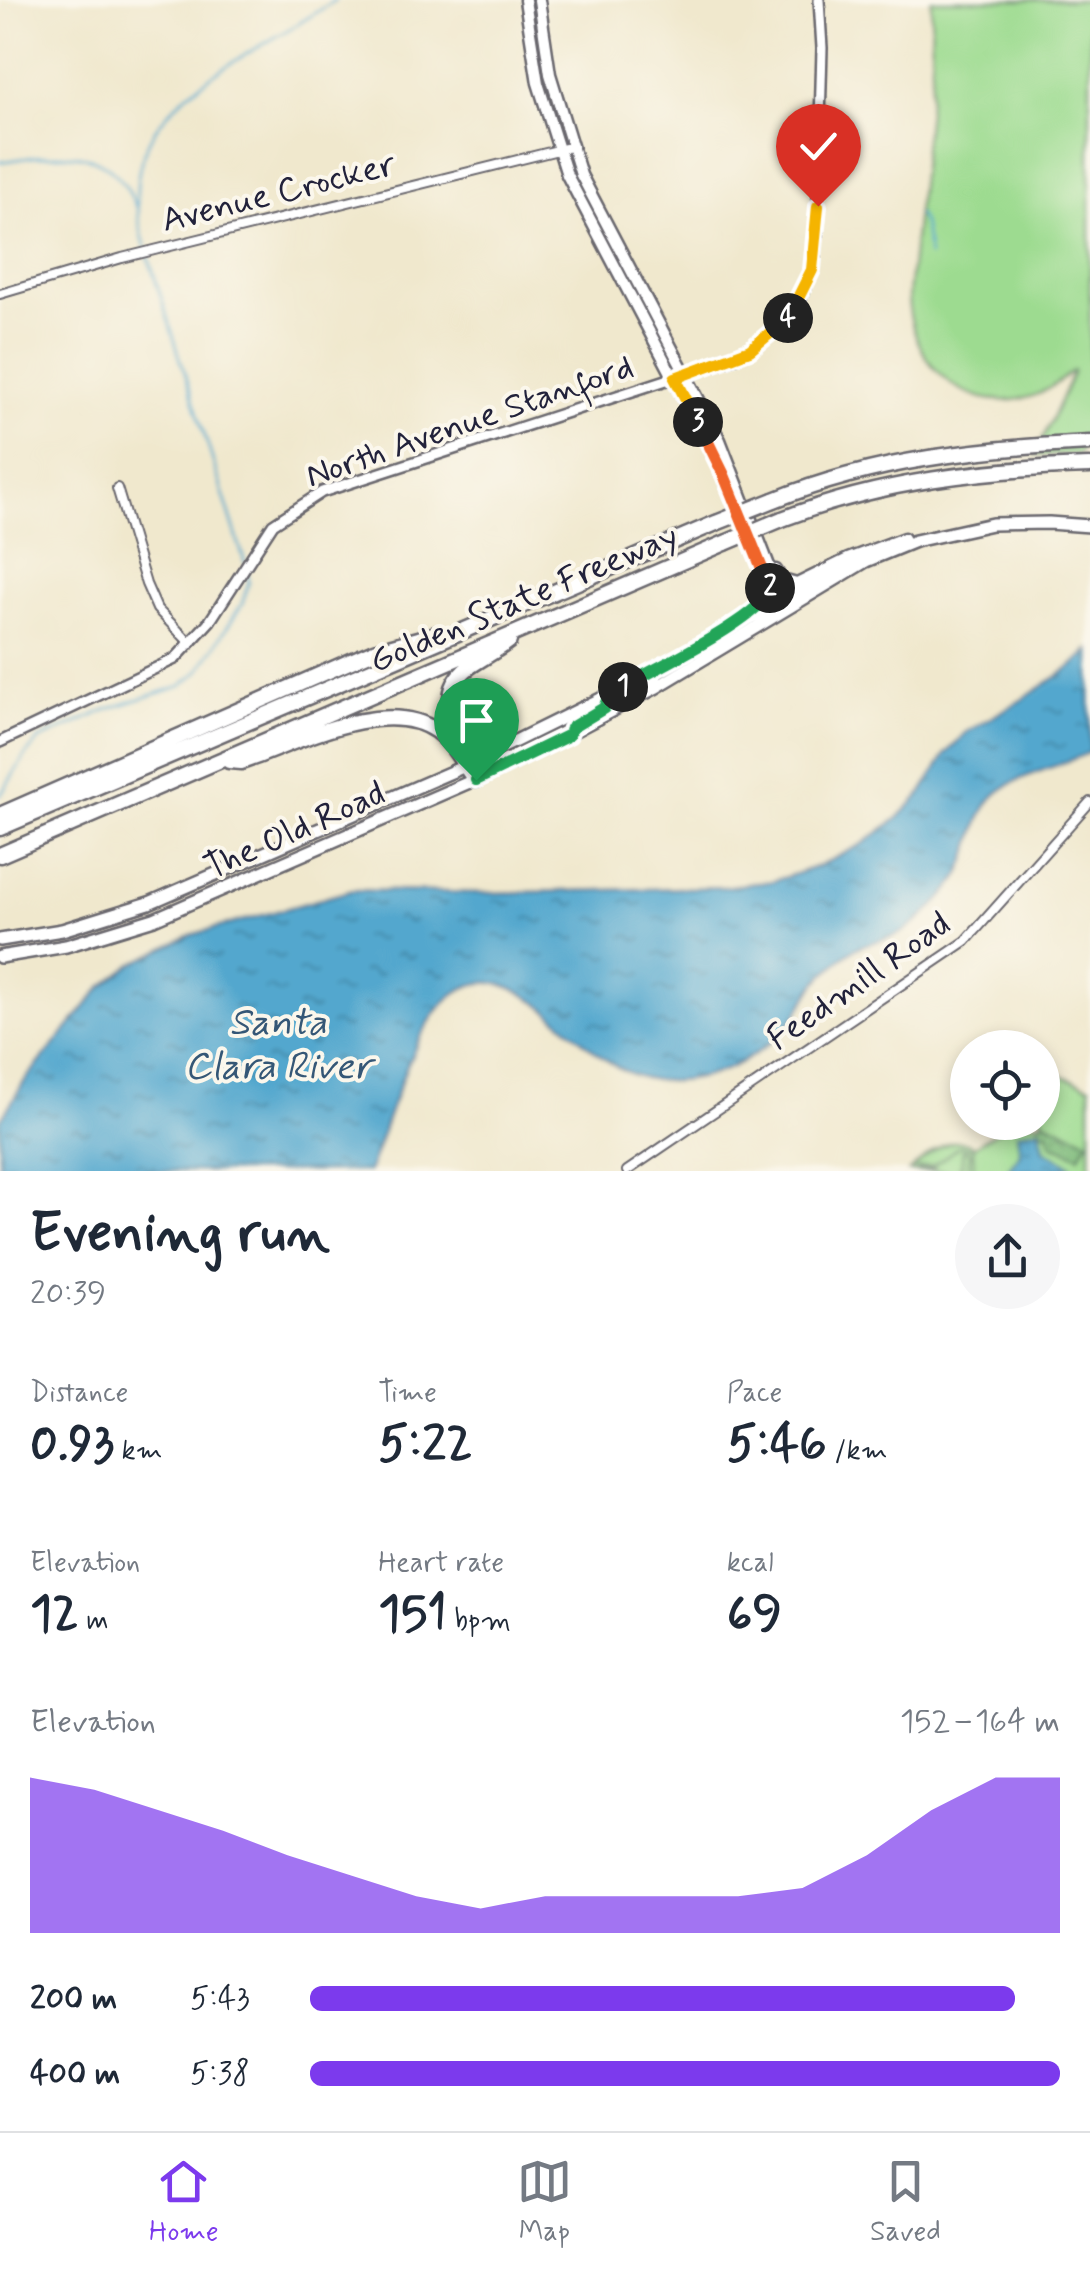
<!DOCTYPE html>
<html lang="en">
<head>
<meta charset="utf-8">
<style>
  body { margin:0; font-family:Mynerve,sans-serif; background:#f6f6f7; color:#1f2937; height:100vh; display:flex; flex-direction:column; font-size:38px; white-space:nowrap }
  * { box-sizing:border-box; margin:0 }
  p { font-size:32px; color:#747a83 }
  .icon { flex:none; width:55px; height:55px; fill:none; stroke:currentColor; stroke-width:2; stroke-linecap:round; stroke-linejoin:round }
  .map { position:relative; height:1171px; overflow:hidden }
  .sheet { display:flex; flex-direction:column; background:#fff; flex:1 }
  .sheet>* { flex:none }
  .tools { position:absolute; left:950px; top:1030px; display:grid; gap:20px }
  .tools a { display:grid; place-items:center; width:110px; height:110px; border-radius:50%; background:#fff; box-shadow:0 5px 15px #0003; font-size:50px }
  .pin { position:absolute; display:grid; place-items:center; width:85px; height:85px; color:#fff; margin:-102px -42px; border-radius:50% 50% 50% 0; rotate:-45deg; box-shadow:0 0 10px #0007 }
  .pin .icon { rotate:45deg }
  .km { position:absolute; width:50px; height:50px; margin:-25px; border-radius:50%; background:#222; color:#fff; font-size:28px; line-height:50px; text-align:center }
  .round { display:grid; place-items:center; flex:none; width:105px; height:105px; border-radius:52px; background:#f6f6f7 }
  .summary { display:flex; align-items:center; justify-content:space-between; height:170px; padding:0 30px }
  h1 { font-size:55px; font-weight:800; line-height:75px }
  .stats { display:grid; grid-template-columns:repeat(3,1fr); gap:15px; height:170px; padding:10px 30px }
  .stats div { display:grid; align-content:center }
  .stats b { font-size:50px; font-weight:800 }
  .stats small { font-size:28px; font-weight:400 }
  .stats p { font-size:28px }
  .chart { height:280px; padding:20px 30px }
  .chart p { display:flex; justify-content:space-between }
  .chart svg { width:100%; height:180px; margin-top:10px; fill:#7c3aed; opacity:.7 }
  ul { padding:0 30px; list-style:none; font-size:32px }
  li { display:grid; grid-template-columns:160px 120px 1fr; align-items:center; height:75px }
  li i { height:25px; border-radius:12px; background:#7c3aed }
  .tabs { display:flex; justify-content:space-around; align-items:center; height:140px; border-top:2px solid #e0e1e3; background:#fff; font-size:28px; color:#747a83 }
  .tabs a { display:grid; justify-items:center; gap:5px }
  .tabs .active { color:#7c3aed }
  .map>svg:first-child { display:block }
  .green { fill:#9ddb90; stroke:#607e66; stroke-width:2.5 }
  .forest { fill:url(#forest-crowns); stroke:#506e5a; stroke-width:2.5 }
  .garden { fill:url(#garden-furrows); stroke:#607e66; stroke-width:2.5 }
  .water { fill:url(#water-ripples); stroke:#3a6484; stroke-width:2.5 }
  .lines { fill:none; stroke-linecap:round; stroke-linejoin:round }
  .stream { stroke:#52a7ce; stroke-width:2.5 }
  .minor-casing { stroke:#6a676e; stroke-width:12 }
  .tertiary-casing { stroke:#6a676e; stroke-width:14 }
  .secondary-casing { stroke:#6a676e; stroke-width:15 }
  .primary-casing { stroke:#6a676e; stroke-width:16 }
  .motorway-casing { stroke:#6a676e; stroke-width:19 }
  .minor { stroke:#fff; stroke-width:8 }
  .tertiary { stroke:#fff; stroke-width:9 }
  .secondary { stroke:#fff; stroke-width:10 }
  .primary { stroke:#fff; stroke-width:11 }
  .motorway { stroke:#fff; stroke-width:14 }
  .motorway-bridge-casing { stroke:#6a676e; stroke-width:19; stroke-linecap:butt }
  .motorway-bridge { stroke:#fff; stroke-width:14 }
  .split-1-casing { stroke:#fff; stroke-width:20 }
  .split-2-casing { stroke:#fff; stroke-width:20 }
  .split-3-casing { stroke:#fff; stroke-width:20 }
  .split-4-casing { stroke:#fff; stroke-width:20 }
  .split-5-casing { stroke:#fff; stroke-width:20 }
  .split-1 { stroke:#22a559; stroke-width:12 }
  .split-2 { stroke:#22a559; stroke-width:12 }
  .split-3 { stroke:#f0652b; stroke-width:12 }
  .split-4 { stroke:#f5b400; stroke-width:12 }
  .split-5 { stroke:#f5b400; stroke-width:12 }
  .labels { text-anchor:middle; stroke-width:8; stroke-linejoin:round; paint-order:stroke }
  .street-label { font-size:35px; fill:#22223b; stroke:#fbf7ec }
  .water-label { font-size:38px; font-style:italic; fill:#355776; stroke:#fbf7ec }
</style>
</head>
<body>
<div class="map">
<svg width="1090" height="1171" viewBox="0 0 1090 1171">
  <defs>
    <pattern id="forest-crowns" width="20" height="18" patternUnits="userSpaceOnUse" patternTransform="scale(2.5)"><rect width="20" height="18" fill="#7ebb7a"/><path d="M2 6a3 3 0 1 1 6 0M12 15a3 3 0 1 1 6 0" fill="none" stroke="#679865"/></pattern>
    <pattern id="garden-furrows" width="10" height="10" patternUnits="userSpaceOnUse" patternTransform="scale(2.5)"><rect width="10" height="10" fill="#9ddb90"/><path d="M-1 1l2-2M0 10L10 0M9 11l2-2" fill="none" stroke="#87bc7d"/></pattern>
    <pattern id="water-ripples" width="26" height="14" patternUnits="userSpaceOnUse" patternTransform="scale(2.5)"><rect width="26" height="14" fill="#52a7ce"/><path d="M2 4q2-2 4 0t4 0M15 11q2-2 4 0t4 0" fill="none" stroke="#4488a8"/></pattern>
  </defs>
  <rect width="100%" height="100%" fill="#fbf7ec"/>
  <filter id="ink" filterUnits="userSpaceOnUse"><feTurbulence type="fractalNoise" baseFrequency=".01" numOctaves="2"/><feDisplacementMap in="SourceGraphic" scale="20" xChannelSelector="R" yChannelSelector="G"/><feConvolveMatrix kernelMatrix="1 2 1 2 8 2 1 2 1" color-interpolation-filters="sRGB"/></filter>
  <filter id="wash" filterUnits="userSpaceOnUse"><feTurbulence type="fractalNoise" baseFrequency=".0048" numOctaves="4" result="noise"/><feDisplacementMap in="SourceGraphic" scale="40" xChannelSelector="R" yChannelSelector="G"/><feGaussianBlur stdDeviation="2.25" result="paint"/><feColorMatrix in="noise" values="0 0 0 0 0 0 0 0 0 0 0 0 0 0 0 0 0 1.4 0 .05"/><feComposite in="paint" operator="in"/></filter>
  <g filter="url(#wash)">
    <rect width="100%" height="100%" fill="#f0e8cd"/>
    <path class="green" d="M931,0h159v427l-11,27 -44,2 39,-86c-14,11 -30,24 -48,28 -67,15 -117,-39 -118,-103l24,-222z
      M1054,1073l36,13v85h-181c17,-15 43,-40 65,-25l36,-23 32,-1 1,-31z"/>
    <path class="forest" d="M1043,1120l45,20 -8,16 -29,-12 -3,-12h-8l-1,-9z"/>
    <path class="garden" d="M960,1146l13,2 1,23h-6l2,-19 -7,-2 -2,21h-26l-1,-3 -15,3 -1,-3 14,-2z"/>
    <path class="water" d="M1090,649v103c-28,14 -75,23 -96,44 -20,21 -21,59 -37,83 -13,19 -34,41 -54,53 -18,10 -40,9 -56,22 -11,10 -24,20 -33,32 -7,10 -12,22 -20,32 -17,23 -46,43 -72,53 -34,13 -71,15 -103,-3 -52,-28 -115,-130 -177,-63 -32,35 -56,120 -73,166h-369v-51l26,-41 76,-92 29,-22 60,-30 162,-45 130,3 240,-6 51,-6 45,-15 45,-23 33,-24 24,-25 24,-39 20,-22 58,-34 50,-33z
      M1040,1128l4,22 27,15 -11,6h-53l13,-17 -3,-21z"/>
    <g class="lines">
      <path class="stream" d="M0,162c59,-8 109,-23 136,45
        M918,214l5,9 6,33
        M146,249c-47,-149 96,-182 189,-249
        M148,256l97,307
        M0,796l25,-40 14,-16 69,-31 73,-23 18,-15 43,-67 7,-22 -2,-11"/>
    </g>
  </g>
  <g filter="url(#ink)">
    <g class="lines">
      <defs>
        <path id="minor" d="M0,294l122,-36 448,-111
          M117,488l29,96 11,25 34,35
          M627,1171l339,-230 124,-139"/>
        <path id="tertiary" d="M0,742l175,-83 35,-38 63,-97 49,-32 412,-134 26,-15 28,-25 14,-23 12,-31 3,-30 5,-186 -3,-48"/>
        <path id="secondary" d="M525,0l13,83 29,92 152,289 51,124 -5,14 -17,13
          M539,0l11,74 31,101 139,265 62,159
          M776,570l6,10 15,4 51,-25 56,-21"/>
        <path id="primary" d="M628,694l28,-19v-7
          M0,940l62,-10 87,-27 316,-137 144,-71 250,-137
          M0,957l66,-11 88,-27 357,-155 144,-76 211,-127 49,-20 77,-17 57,-1 41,3"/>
        <path id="motorway" d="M774,500c102,-41 207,-52 316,-57
          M782,519c99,-38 202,-50 308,-53
          M229,761l12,1c53,-18 144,-67 195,-31 18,12 26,32 39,49
          M473,767c-10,-34 -42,-70 -4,-100 13,-9 27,-16 40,-26
          M0,815l374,-164 62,-17
          M0,828l716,-305
          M0,855l725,-312"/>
      </defs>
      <use href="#minor" class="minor-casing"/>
      <use href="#tertiary" class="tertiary-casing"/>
      <use href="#secondary" class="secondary-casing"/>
      <use href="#primary" class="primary-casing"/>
      <use href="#motorway" class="motorway-casing"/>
      <use href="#minor" class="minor"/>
      <use href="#tertiary" class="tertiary"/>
      <use href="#secondary" class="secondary"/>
      <use href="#primary" class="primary"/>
      <use href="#motorway" class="motorway"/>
      <defs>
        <path id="motorway-bridge" d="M716,523l58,-23
          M725,543l57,-24"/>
      </defs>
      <use href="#motorway-bridge" class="motorway-bridge-casing"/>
      <use href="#motorway-bridge" class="motorway-bridge"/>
    </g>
  </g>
  <g class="lines" filter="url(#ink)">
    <defs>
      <path id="split-1" d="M476,780l93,-45 2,-7 33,-20 5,-13 14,-8"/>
      <path id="split-2" d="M623,687c27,-16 145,-72 147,-99"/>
      <path id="split-3" d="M698,422l26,53 46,113"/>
      <path id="split-4" d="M698,422l-23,-44 75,-28 38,-32"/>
      <path id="split-5" d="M788,318l24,-48 6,-64"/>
    </defs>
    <use href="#split-1" class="split-1-casing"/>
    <use href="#split-2" class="split-2-casing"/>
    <use href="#split-3" class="split-3-casing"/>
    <use href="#split-4" class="split-4-casing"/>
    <use href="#split-5" class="split-5-casing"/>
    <use href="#split-1" class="split-1"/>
    <use href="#split-2" class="split-2"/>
    <use href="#split-3" class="split-3"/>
    <use href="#split-4" class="split-4"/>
    <use href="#split-5" class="split-5"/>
  </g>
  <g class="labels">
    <g class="street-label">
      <text transform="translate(278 191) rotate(-14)" y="12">Avenue Crocker</text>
      <text transform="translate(469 420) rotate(-19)" y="12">North Avenue Stanford</text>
      <text transform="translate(523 597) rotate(-23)" y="12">Golden State Freeway</text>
      <text transform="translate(294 829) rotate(-24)" y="12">The Old Road</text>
      <text transform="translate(858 980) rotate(-35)" y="12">Feedmill Road</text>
    </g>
    <g class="water-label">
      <text x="278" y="1034">Santa<tspan x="278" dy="44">Clara River</tspan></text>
    </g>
  </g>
</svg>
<div class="tools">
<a><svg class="icon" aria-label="locate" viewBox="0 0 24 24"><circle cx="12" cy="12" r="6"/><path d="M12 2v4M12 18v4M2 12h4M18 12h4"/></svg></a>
</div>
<div class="pin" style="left:476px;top:780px;background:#1e9e55"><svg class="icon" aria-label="arrive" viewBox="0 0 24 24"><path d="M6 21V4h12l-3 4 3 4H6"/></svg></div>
<div class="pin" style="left:818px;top:206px;background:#d93025"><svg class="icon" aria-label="check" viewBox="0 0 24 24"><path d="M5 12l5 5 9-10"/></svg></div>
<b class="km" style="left:623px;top:687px">1</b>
<b class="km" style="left:770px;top:588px">2</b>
<b class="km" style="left:698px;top:422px">3</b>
<b class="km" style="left:788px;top:318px">4</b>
</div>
<section class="sheet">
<div class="summary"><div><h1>Evening run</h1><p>20:39</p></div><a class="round"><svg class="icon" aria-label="share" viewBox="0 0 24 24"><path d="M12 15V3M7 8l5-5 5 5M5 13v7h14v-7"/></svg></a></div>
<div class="stats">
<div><p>Distance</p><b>0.93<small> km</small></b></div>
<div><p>Time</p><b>5:22</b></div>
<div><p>Pace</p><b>5:46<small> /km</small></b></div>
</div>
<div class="stats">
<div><p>Elevation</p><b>12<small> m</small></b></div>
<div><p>Heart rate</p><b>151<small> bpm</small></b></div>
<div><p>kcal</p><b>69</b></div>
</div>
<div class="chart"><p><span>Elevation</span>152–164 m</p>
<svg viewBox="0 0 160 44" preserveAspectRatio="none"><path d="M0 44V6L10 9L20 14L30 19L40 25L50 30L60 35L70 38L80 35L90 35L100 35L110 35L120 33L130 25L140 14L150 6L160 6V44z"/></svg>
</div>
<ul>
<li><b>200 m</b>5:43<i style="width:94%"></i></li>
<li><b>400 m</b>5:38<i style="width:100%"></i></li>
</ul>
</section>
<nav class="tabs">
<a class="active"><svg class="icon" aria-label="home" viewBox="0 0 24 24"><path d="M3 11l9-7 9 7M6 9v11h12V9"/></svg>Home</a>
<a><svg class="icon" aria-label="map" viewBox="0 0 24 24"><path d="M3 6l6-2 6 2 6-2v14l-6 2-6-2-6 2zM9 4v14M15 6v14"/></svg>Map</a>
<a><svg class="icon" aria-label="saved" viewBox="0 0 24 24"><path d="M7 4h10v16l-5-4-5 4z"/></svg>Saved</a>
</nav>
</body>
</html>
